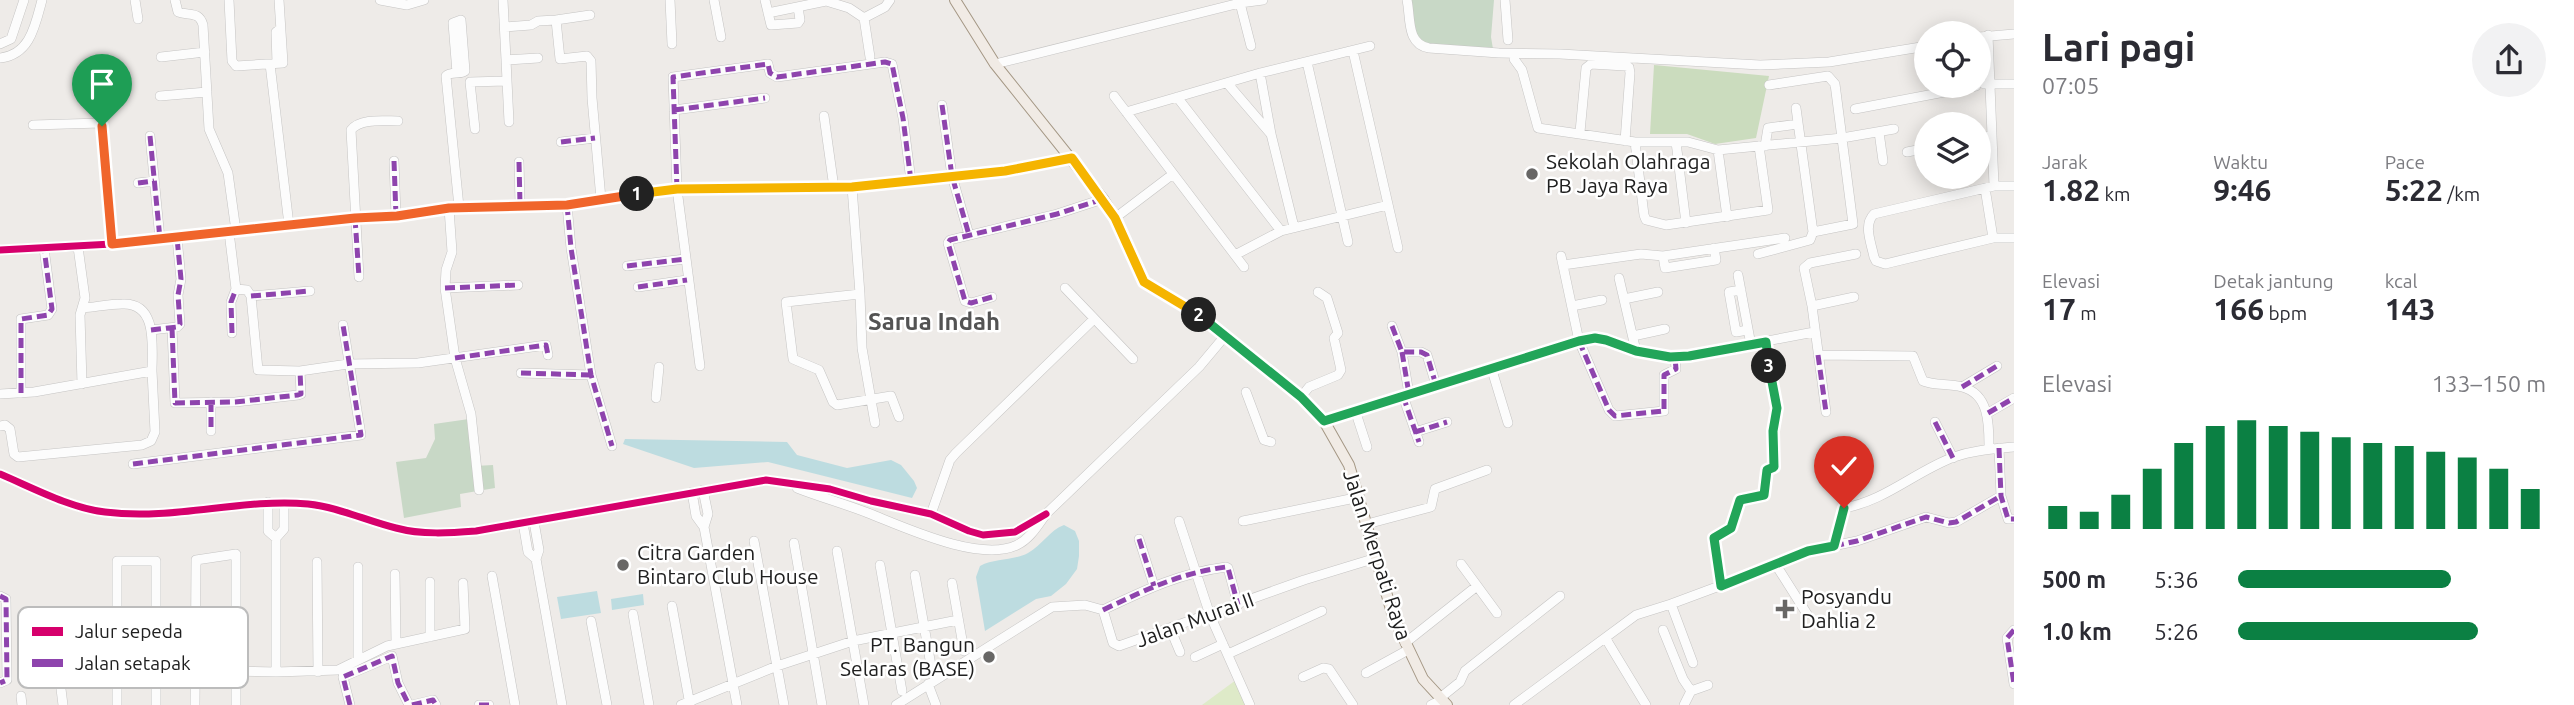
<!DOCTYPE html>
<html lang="id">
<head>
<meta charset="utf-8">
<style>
  body { margin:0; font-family:Ubuntu,sans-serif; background:#f2f2f3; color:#2b2b33; height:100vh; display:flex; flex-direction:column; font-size:26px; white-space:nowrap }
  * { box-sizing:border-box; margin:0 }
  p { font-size:23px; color:#7c7c81 }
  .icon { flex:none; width:38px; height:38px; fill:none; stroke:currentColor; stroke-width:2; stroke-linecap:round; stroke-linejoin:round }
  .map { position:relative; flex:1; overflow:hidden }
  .details { display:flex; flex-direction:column; background:#fff; width:560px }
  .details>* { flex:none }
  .fabs { position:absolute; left:1914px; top:21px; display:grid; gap:14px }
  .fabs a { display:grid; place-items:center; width:77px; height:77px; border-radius:50%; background:#fff; box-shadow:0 4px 18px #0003; font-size:35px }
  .pin { position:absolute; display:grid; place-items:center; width:60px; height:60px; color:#fff; margin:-72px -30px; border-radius:50% 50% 50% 0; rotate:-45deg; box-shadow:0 0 7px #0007 }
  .pin .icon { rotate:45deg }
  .km { position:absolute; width:35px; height:35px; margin:-18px; border-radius:50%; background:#222; color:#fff; font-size:19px; line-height:35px; text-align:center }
  .round { display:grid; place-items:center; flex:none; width:74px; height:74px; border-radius:37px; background:#f2f2f3 }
  .overview { display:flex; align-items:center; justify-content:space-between; height:119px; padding:0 28px }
  h1 { font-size:38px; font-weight:600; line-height:52px }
  .stats { display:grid; grid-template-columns:repeat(3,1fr); gap:10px; height:119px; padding:7px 28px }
  .stats div { display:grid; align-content:center }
  .stats b { font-size:30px; font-weight:600 }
  .stats small { font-size:19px; font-weight:400 }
  .stats p { font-size:19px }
  .chart { height:196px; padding:14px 28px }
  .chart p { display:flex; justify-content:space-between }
  .chart svg { width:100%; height:126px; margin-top:7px; stroke:#0b8043; stroke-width:6 }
  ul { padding:0 28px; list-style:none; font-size:23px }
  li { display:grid; grid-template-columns:112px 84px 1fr; align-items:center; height:52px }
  li i { height:18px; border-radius:9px; background:#0b8043 }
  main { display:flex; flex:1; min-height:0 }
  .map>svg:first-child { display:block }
  .grass { fill:#deeac8 }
  .forest { fill:#cbdcbe }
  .cemetery { fill:#c8d8c6 }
  .water { fill:#bddce0 }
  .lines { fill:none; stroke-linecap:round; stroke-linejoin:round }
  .minor-casing { stroke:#c5c4c3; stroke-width:10 }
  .major-casing { stroke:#a49784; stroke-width:12 }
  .minor { stroke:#fcfcfc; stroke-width:9 }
  .major { stroke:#f1ebe5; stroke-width:10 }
  .quiet { stroke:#8e44ad; stroke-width:5; stroke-dasharray:10 5; stroke-linecap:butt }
  .cycleway-casing { stroke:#fff; stroke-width:11 }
  .cycleway { stroke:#d6006c; stroke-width:7 }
  .split-1-casing { stroke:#fff; stroke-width:14 }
  .split-2-casing { stroke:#fff; stroke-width:14 }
  .split-3-casing { stroke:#fff; stroke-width:14 }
  .split-4-casing { stroke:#fff; stroke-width:14 }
  .split-1 { stroke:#f0652b; stroke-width:9 }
  .split-2 { stroke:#f5b400; stroke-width:9 }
  .split-3 { stroke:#22a559; stroke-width:9 }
  .split-4 { stroke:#22a559; stroke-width:9 }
  .poi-dot { fill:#686766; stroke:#fff; stroke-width:2.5 }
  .labels { text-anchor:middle; stroke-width:5; stroke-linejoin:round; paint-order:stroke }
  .poi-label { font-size:21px; fill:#202020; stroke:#fff; text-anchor:start }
  .street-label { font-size:21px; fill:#202020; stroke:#fff }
  .quarter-label { font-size:24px; font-weight:bold; fill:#535353; stroke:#fff }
  .key { fill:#fff; stroke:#bcbcbc; stroke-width:2 }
  .key-label { font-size:19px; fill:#202020 }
</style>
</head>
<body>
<main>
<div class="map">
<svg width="2014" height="705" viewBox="0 0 2014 705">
  <rect width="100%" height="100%" fill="#eeebe8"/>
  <path class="grass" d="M1236,680l14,25h-48z"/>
  <path class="forest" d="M1654,65l115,11 -13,62 -41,6 -28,-10h-37z"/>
  <path class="cemetery" d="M1410,0h84l-3,37 2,12 -65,-5 -8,-3 -5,-11z
    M469,419l6,47 18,-1 2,23 -35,6 1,13 -57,11 -8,-56 30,-4 9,-19 -1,-15z"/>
  <path class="water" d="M625,439l162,3 10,13 50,13 44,-8 10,5 13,16 3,7 -5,10 -144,-36 -74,6 -71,-24z
    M1064,525l11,6 4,10v15l-2,13 -11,15 -15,12 -15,3 -51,32 -9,-54 4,-11c15,-8 33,-5 48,-13 14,-8 22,-23 36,-28z
    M597,591l4,22 -40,6 -4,-22z
    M643,594l1,11 -32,5 -1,-11z"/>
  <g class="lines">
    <defs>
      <path id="minor" d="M135,0l3,19
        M175,0l3,12c12,4 21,-1 25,13l6,104 19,44 8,58
        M229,0l3,61 4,5 47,-3 -4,-63
        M380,0l27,5 17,-5
        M503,0l3,60 32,-2
        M670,0l2,44
        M714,0l7,37
        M765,0l6,25 27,-2 2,-3 -2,-13
        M1407,0c4,18 -1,44 22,48l70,5 61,1 200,11 69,-3 98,-16
        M1505,0l3,40
        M1240,3l11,43
        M768,13l58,-12 23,7 15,10 6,39
        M864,18l21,-11 5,-7
        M556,20l34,-5
        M505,27l26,-2 7,-4 18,-1 4,39 27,-3 4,5 1,37 9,101
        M1988,35l6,151
        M1979,37l35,-3
        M0,44l11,-5 13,-39
        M1353,51l45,197
        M161,57l44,-5
        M0,58c30,-3 35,-32 42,-58
        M1514,59l8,11 16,58 97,14h53l30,8 124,-12 52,-9
        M506,60l3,62
        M1307,62l41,180
        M277,63l-1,-31 4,-3
        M270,64l19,161
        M995,64l245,-61 23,-3
        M457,73l-4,-50 8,-3 4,51c-5,4 -14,0 -19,5l13,131
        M1260,73l11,61 23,93
        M1227,83l43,50
        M1984,84h30
        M1769,85l59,-9 7,8 18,140 -40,8 -17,-124
        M160,96l47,-4
        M1114,96l130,171
        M1177,97l104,134
        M942,105l10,71 17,59
        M1855,109l121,-23
        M674,110l91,-12
        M1126,112l134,-39 110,-27
        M824,116l10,72
        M33,125l68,-2 11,121
        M475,129l-5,-47 36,-1
        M1580,132l6,-64 5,-4 34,2 4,1 1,6 -5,68
        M1879,132l4,29
        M150,136l10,103
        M1979,138l12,-2
        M561,142l34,-4
        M1635,142l9,73 2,5 20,5 102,-15 -9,-64
        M1676,142l10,81
        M1765,146l3,-18 30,-4
        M1718,150l9,67
        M1907,152l20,-4
        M394,161l2,55
        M519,162l1,42
        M138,183l16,-2
        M2014,186h-20l-120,28c-11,11 -3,28 0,43l2,4 9,3 108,-26h21
        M852,187l8,107 2,54 13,75
        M1985,188l8,50
        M567,205l4,43 20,127 21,71
        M449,208l3,44 -6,18 -1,18 10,70 16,56 8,76
        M1115,218l58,-44
        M229,232l7,57 -5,13 1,31
        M78,247l7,51 -5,17 2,69
        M0,250l112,-6 243,-26 41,-2 63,-9 108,-2 110,-16 175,-2 153,-16 67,-13
        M1758,254l52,-14 3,-8
        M1235,255l46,-24 107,-26
        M1561,256l18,85 30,69 6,6 49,-5v-36l12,-6 -1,-12
        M1663,256l2,12 51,-8 -2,-12
        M1563,265l78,-11 22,2 122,-18
        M627,266l58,-7
        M1738,275l13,70
        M359,277l-8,-147c9,-12 33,-9 47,-9
        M1619,278l17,73
        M638,287l49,-7
        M445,288l73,-3
        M1065,288l68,71
        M236,289l11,1 4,6 7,74 42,1 48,-7 70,-1 128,-18 2,10
        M1741,290l-12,2 7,40 12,-2
        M860,294l-74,8 7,57 26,11 14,32 4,3 54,-9 8,21
        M251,296l59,-5
        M992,297l-21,6 -6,-2 -17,-58 2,-3 107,-26 46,-15
        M1624,299l34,-7
        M1572,306l30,-6
        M1812,306l42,-9
        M1392,326l10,26h19l6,3 9,30
        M172,328l3,75 60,-1 63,-7 3,-1 -1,-23
        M151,330l26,-3 3,-3 -2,-29 3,-16 -4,-41
        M1633,336l32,-7
        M1402,352l7,42
        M1818,355l95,1 10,25c13,5 26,2 39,6 28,7 27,39 27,62
        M700,366l-23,-177 -4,-112 95,-13 2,9 7,4 108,-15 7,2 11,54 8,63
        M1491,367l17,56
        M521,373l70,2
        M1962,387l35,-21
        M1246,392l18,48 7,2
        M21,393v-74l27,-4 4,-6 -8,-61
        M0,394l34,-2 118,-21c0,-24 6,-69 -30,-67 -13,0 -26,3 -39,4
        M1403,396l16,46
        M1301,397l8,-10 29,-12 3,-5 -7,-32 4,-5 -11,-35 -9,-6
        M656,398l3,-31
        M211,402v29
        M1355,410l12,37
        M1826,412l-14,-106 -8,-38 6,-5 46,-9
        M1988,413l26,-15
        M1324,421l255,-80c27,-5 35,5 59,11 17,4 34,5 51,4l125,-24
        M1935,422l18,36
        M0,426l5,-1 5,4 4,25 4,3 124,-12 9,-4 4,-9 -3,-61
        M1415,432l32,-10
        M1999,448l2,48 7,23h6
        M133,464l228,-29 -18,-110
        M0,474c33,14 70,34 105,38 68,9 136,-14 203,-8 30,3 59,17 88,24 26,7 54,5 80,3l290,-51 64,9 41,12 60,13 38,17 14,4 32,-3 31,-18
        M797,488c23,9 48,16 71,25 36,14 112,50 149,32 13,-6 21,-20 29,-31l153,-147 26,-31
        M703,490l5,24 -4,13 33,178
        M692,492l4,24 8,11
        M268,502v29l8,7
        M931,514l19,-54 6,-7 138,-134
        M1179,521l31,94 40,90
        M1243,521l117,-24
        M534,522l5,28 -3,9 26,146
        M523,523l5,29 8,7
        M1367,524l64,-17 4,-18 52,-19
        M1139,539l15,47
        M754,541l30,164
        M794,543l28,162
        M1834,546l10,-38c41,-7 72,-37 110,-51 20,-7 40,-8 60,-10
        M837,551l27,154
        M317,562l1,110
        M1461,564l36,49
        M880,565l22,126
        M1776,565l31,49
        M358,567v93
        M395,574l1,70
        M915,575l17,96
        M492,576l23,129
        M952,583l12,68
        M1721,586l-7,-49 17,-9 9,-28 24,-5 3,-25 7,-3 -1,-36 4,-23 -11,-66
        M0,596l6,3 1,81 -7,3
        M1671,604l22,59
        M672,606l18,99
        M1103,610c42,-20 77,-37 123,-43l2,1 10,37
        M633,614l16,91
        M591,621l16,84
        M1170,628l10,24
        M1663,630l20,49 8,12
        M2014,630l-7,8 7,46
        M430,637v-55
        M1606,639l40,66
        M1405,643l72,-57
        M1228,654l94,-43
        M1195,657l28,-13
        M117,669l159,3 62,-2 49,-24 78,-17 -2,-46
        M276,672v-134l8,-9v-26
        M1366,673l42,-23
        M1303,677l20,-9 6,1 24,36
        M928,684l8,21
        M61,689l2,16
        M21,696l1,9
        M1440,698l20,-16 5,-11 95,-75
        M117,705v-144h39v144
        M195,705l1,-145 40,-6v151
        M350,705l-7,-28 49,-21 6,27 11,22
        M412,705l21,-5 3,5
        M479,705h10
        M681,705l96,-39 76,-25 105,-21
        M896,705l156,-98 33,-2 18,5 10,33 6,3 185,-66 72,-22
        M1431,705l10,-5
        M1514,705l122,-90 35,-11 105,-39 32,-14 49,-10 69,-24 23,6 7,-1 45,-26
        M1684,705l7,-14 17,-6"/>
      <path id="major" d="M955,0l40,64 108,135 12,19 29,64 54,33 103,82 23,24 25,44 44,151 30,63 24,26"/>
    </defs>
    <use href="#minor" class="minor-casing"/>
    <use href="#major" class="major-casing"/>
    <use href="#minor" class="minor"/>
    <use href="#major" class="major"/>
    <path class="quiet" d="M942,105l10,71 17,59
      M674,110l91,-12
      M150,136l10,103
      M561,142l34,-4
      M394,161l2,55
      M519,162l1,42
      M138,183l16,-2
      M677,189l-4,-112 95,-13 2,9 7,4 108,-15 7,2 11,54 8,63
      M567,205l4,43 20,127 21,71
      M355,218l4,59
      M627,266l58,-7
      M638,287l49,-7
      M445,288l73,-3
      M251,296l59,-5
      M992,297l-21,6 -6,-2 -17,-58 2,-3 107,-26 46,-15
      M1392,326l10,26h19l6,3 9,30
      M172,328l3,75 60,-1 63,-7 3,-1 -1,-23
      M151,330l26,-3 3,-3 -2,-29 3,-16 -4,-41
      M232,333l-1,-31 5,-13
      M1579,341l30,69 6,6 49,-5v-36l12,-6 -1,-12
      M1402,352l7,42
      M1818,355l8,57
      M455,358l91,-13 2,10
      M521,373l70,2
      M1962,387l35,-21
      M21,393v-74l27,-4 4,-6 -8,-61
      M1403,396l16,46
      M211,402v29
      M1988,413l26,-15
      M1935,422l18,36
      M1415,432l32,-10
      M1999,448l2,48 7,23h6
      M133,464l228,-29 -18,-110
      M1139,539l15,47
      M1834,546l23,-5 69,-24 23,6 7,-1 45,-26
      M1721,586l-7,-49 17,-9 9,-28 24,-5 3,-25 7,-3 -1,-36 4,-23 -11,-66
      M0,596l6,3 1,81 -7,3
      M1103,610c42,-20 77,-37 123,-43l2,1 10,37
      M2014,630l-7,8 7,46
      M350,705l-7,-28 49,-21 6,27 11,22
      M412,705l21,-5 3,5
      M479,705h10"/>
    <defs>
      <path id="cycleway" d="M0,250l112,-6 243,-26 41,-2 63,-9 108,-2 110,-16 175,-2 153,-16 67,-13
        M0,474c33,14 70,34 105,38 68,9 136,-14 203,-8 30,3 59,17 88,24 26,7 54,5 80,3l290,-51 64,9 41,12 60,13 38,17 14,4 32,-3 31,-18"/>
    </defs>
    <use href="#cycleway" class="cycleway-casing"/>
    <use href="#cycleway" class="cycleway"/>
  </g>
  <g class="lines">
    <defs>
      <path id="split-1" d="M102,126l10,118 243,-26 42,-2 52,-8 118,-3 70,-11"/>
      <path id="split-2" d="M637,194l40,-5 175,-2 153,-16 67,-13 43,60 29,64 55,33"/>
      <path id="split-3" d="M1199,315l102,82 23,24 255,-80 16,-3 11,2 30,11 34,6 19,-1 77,-14 3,24"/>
      <path id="split-4" d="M1769,366l8,42 -4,23 1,36 -7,3 -3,25 -24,5 -9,28 -17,10 7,48 87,-35 26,-5 10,-38"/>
    </defs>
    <use href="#split-1" class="split-1-casing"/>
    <use href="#split-2" class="split-2-casing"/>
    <use href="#split-3" class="split-3-casing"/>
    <use href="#split-4" class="split-4-casing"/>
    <use href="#split-1" class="split-1"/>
    <use href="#split-2" class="split-2"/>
    <use href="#split-3" class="split-3"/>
    <use href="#split-4" class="split-4"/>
  </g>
  <g class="poi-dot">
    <circle cx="1532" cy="174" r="7"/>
    <circle cx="623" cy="565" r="7"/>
    <path d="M1781.5 598.5h7v7h7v7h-7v7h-7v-7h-7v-7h7z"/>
    <circle cx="989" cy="657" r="7"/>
  </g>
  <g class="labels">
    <g class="poi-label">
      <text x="1546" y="169">Sekolah Olahraga<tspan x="1546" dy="24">PB Jaya Raya</tspan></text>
      <text x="637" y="560">Citra Garden<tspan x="637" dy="24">Bintaro Club House</tspan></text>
      <text x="1801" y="604">Posyandu<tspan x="1801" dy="24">Dahlia 2</tspan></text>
      <text x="975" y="652" text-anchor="end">PT. Bangun<tspan x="975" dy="24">Selaras (BASE)</tspan></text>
    </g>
    <g class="street-label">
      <text transform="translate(1377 555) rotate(72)" y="7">Jalan Merpati Raya</text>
      <text transform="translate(1195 620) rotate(-20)" y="7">Jalan Murai II</text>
    </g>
    <g class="quarter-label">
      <text x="934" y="330">Sarua Indah</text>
    </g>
  </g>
  <rect x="18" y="607" width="230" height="81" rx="10" class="key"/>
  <rect x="32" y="627" width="31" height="9" fill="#d6006c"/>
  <rect x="32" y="659" width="31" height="8" fill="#8e44ad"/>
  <g class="key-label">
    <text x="75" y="638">Jalur sepeda</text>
    <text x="75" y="670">Jalan setapak</text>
  </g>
</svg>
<div class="fabs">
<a><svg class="icon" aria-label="locate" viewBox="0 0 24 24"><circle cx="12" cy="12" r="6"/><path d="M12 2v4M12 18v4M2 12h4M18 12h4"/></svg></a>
<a><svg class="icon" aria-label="layers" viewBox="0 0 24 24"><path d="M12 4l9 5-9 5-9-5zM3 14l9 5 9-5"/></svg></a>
</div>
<div class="pin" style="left:102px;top:126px;background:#1e9e55"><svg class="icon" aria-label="arrive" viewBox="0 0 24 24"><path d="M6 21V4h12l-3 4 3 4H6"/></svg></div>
<div class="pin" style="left:1844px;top:508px;background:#d93025"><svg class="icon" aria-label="check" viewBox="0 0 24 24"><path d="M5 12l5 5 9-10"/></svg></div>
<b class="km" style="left:637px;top:194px">1</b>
<b class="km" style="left:1199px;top:315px">2</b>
<b class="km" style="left:1769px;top:366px">3</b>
</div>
<section class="details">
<div class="overview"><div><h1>Lari pagi</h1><p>07:05</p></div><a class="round"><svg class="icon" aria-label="share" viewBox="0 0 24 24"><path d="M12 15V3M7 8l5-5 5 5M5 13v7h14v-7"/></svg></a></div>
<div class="stats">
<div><p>Jarak</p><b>1.82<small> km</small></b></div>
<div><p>Waktu</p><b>9:46</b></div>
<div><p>Pace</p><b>5:22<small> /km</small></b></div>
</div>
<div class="stats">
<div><p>Elevasi</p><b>17<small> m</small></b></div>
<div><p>Detak jantung</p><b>166<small> bpm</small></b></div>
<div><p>kcal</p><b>143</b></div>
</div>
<div class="chart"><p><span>Elevasi</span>133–150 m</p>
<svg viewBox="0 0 160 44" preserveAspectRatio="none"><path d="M5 44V36M15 44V38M25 44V32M35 44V23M45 44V14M55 44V8M65 44V6M75 44V8M85 44V10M95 44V12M105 44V14M115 44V15M125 44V17M135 44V19M145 44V23M155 44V30"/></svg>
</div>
<ul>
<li><b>500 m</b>5:36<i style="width:69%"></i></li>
<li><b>1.0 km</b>5:26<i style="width:78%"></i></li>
</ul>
</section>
</main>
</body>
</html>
